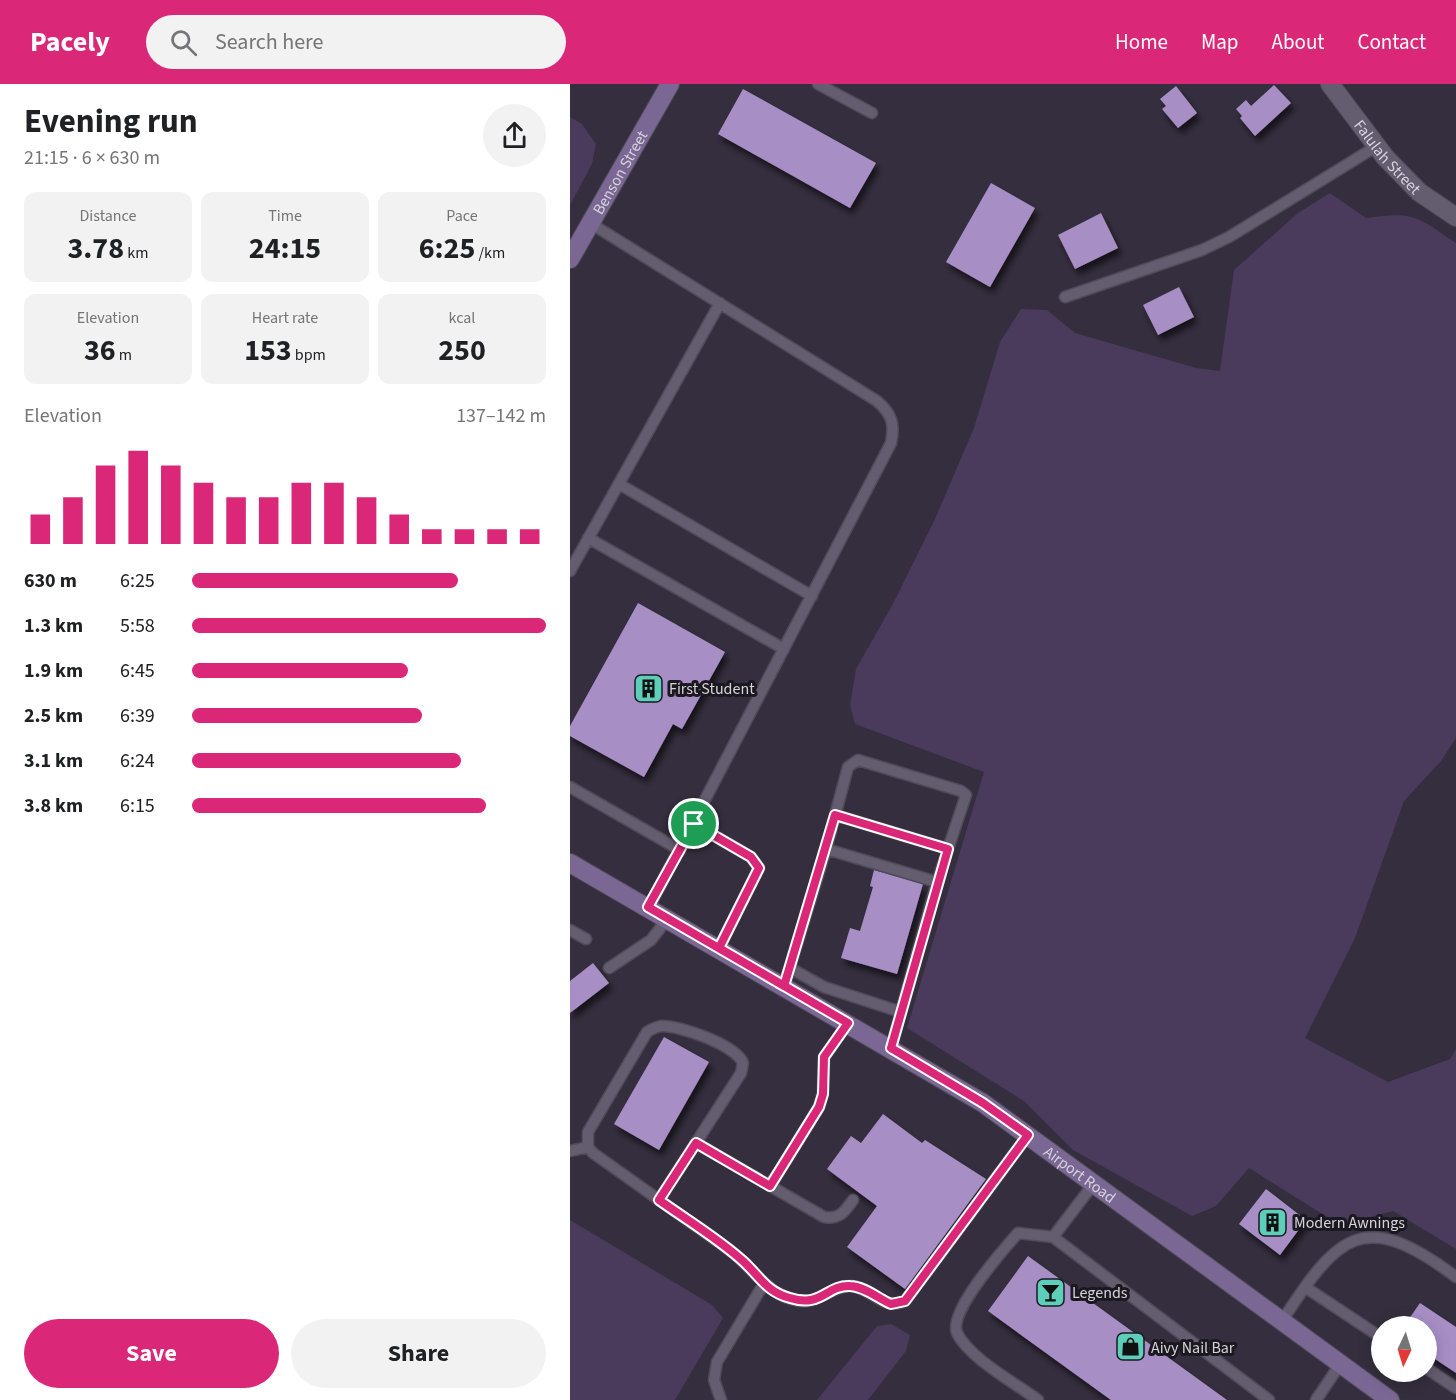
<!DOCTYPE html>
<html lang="en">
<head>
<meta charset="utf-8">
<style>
  body { margin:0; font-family:"Source Sans 3",sans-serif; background:#f2f2f2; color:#202124; height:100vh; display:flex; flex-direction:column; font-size:22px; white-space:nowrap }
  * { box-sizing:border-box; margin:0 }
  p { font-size:20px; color:#757577 }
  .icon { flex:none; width:33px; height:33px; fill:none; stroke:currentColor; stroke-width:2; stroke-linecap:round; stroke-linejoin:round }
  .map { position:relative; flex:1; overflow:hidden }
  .side { display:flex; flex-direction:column; background:#fff; width:570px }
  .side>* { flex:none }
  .needle { width:39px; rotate:184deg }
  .fabs { position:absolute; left:801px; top:1232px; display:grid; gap:12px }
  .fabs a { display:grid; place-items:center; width:66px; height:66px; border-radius:50%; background:#fff; box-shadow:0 3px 15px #0003; font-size:30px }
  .pin { position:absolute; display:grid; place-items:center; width:51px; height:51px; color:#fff; margin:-26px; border:3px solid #fff; border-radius:50%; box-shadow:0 2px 6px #0007 }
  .round { display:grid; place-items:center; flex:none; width:63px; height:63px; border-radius:32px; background:#f2f2f2 }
  .headline { display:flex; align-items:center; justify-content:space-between; height:102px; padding:0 24px }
  h1 { font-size:33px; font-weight:700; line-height:45px }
  .figures { display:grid; grid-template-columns:repeat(3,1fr); gap:9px; height:102px; padding:6px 24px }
  .figures div { display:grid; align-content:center; border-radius:12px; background:#f2f2f2; text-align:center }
  .figures b { font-size:30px; font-weight:700 }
  .figures small { font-size:16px; font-weight:400 }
  .figures p { font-size:16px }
  .chart { height:168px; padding:12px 24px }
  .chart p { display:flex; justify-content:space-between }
  .chart svg { width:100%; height:108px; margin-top:6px; stroke:#db2777; stroke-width:6 }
  .button { display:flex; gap:12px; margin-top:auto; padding:12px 24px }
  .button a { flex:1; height:69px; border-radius:36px; background:#db2777; color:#fff; font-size:24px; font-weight:700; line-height:69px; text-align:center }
  .button a+a { background:#f2f2f2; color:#202124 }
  ul { padding:0 24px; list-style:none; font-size:20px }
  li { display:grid; grid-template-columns:96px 72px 1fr; align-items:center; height:45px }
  li i { height:15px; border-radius:8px; background:#db2777 }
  header { display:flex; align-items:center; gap:36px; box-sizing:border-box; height:84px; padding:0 30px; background:#db2777; color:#fff }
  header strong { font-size:28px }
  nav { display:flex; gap:33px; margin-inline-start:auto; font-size:21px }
  .search { width:420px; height:54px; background:#f2f2f2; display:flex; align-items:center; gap:15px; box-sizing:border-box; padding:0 21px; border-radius:33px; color:#757577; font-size:22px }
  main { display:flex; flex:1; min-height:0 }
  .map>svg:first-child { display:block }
  .green { fill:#4a3b5c }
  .building { fill:#a78fc6; filter:url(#shadow) }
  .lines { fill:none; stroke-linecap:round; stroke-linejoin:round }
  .lane-casing { stroke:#504b58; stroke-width:13 }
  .street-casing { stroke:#504b58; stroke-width:20 }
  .secondary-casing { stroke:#504b58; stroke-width:20 }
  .lane { stroke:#645c6f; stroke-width:10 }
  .street { stroke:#645c6f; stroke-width:18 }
  .secondary { stroke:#7b6794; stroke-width:18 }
  .route-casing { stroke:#fff; stroke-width:12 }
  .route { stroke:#db2777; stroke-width:8 }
  .labels { text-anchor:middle; stroke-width:6; stroke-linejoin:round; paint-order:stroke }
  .street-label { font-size:16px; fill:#d6d2dc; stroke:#1b181f }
  .poi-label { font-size:16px; fill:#d6d2dc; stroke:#1b181f; text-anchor:start }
</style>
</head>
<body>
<header>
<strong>Pacely</strong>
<div class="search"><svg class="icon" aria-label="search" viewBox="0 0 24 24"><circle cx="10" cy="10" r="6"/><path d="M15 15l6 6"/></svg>Search here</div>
<nav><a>Home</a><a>Map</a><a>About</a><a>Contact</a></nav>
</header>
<main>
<section class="side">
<div class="headline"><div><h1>Evening run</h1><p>21:15 · 6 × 630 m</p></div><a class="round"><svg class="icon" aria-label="share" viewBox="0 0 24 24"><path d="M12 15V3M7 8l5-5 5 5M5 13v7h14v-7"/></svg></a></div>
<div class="figures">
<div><p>Distance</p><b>3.78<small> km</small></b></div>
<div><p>Time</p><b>24:15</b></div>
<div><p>Pace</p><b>6:25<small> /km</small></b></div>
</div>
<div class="figures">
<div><p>Elevation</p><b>36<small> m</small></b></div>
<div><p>Heart rate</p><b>153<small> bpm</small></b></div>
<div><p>kcal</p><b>250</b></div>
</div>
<div class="chart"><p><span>Elevation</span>137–142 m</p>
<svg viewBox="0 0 160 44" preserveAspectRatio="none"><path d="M5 44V32M15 44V25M25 44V12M35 44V6M45 44V12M55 44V19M65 44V25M75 44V25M85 44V19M95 44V19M105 44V25M115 44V32M125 44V38M135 44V38M145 44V38M155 44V38"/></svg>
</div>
<ul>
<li><b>630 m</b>6:25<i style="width:75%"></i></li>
<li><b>1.3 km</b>5:58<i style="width:100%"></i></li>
<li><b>1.9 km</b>6:45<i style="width:61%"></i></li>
<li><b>2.5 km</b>6:39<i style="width:65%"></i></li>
<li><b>3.1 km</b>6:24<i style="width:76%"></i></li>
<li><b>3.8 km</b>6:15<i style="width:83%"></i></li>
</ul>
<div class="button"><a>Save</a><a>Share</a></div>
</section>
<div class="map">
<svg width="886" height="1316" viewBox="0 0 886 1316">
  <defs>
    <filter id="shadow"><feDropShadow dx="3.5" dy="6" stdDeviation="3" flood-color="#0009"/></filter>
  </defs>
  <rect width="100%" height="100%" fill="#352e3e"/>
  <path class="green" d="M0,33l12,7 14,20 -4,20 -22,41z
    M760,109l36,25c49,-7 50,-2 90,25v495l-15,23 -37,40 -49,137 -50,100 83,44 62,-23 6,-10v200l-63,-38 -53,14 -91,-57 -33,38 -24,10 -119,-66 -49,-49 -117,-73 77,-256 -129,-48 -5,-19 6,-36 38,-67 41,-83 39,-91 26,-86 21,-33 26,1 28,23 121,35 24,3 14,-101 64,-57z
    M0,1136l142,85 11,13 -48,82h-105z
    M321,1240l19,11 -4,16 -38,49h-51l60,-74z"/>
  <path class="building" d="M704,1l17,18 -36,33 -15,-18 2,-2 -6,-7 10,-9 5,6z
    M606,2l21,27 -19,15 -16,-19 4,-3 -6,-7z
    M173,5l133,74 -26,45 -132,-74z
    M421,99l44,25 -45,79 -44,-25z
    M531,129l17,35 -43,21 -17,-34z
    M609,203l15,30 -36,18 -15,-30z
    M68,519l87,49 -43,77 -9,-5 -29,53 -74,-41v-10z
    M304,786l49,14 -26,90 -56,-16 9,-30 10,3 13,-44 -3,-1z
    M23,879l16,20 -39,30v-32z
    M94,953l45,25 -50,88 -45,-26z
    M313,1030l39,29 3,-3 61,39 -81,110 -58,-42 30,-41 -50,-37 24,-33 10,7z
    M696,1105l40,31 -26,35 -41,-31z
    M458,1172l199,144h-116l-123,-89z
    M850,1219l36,24v46l-30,-20v-27h-22z"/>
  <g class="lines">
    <defs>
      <path id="lane" d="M248,0l54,29
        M20,139l287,178c15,13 18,23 14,42l-242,464
        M495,213l137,-47 27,-13 148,-91
        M49,400l193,112
        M18,454l196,111
        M0,487l150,-268
        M0,703l110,63
        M265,731l113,34
        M124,740l57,33 8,11 -40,80
        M256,765l22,-82 10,-7 103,31 5,4 -29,87
        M0,846l16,9
        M39,884l42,-28 17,-22
        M220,884l34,19 77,25
        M214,902l42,-137 111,33 -46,166
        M126,1059l128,74c16,3 21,-6 29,-17
        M0,1067l18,-4
        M525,1098l-42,55 216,163
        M200,1102l49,-79 4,-14 1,-36 24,-34
        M89,1116l82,-127 2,-10c-7,-18 -64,-38 -82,-37 -5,1 -9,3 -14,6l-59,100v15l5,6c46,33 92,65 138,98 24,19 36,44 68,50 20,3 33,-16 52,-15 20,1 33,26 54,15l123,-166
        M735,1203l77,51
        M712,1237c56,-86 81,-114 174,-44
        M856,1284l30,20
        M151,1316l-7,-20 3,-18 46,-77
        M468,1316c-23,-17 -69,-42 -81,-67 -9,-21 46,-83 61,-100l35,4
        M746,1316l25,-37"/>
      <g id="street">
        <path id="s1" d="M760,0l55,73 34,35 37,25"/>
      </g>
      <g id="secondary">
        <path id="s2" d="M0,175l100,-175"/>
        <path id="s3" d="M0,779l413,240 407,297"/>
      </g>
    </defs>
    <use href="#lane" class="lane-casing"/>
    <use href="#street" class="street-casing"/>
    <use href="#secondary" class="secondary-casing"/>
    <use href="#lane" class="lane"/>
    <use href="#street" class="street"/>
    <use href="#secondary" class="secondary"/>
  </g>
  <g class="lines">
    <defs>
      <path id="route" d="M124,740l57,33 8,11 -40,80 129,75 -24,34 -1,37 -4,13 -49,79 -74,-43 -37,57c28,20 60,39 85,62 16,15 23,30 46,36 32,10 36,-13 60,-12 14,0 29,13 41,18l14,-3 123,-166 -45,-32 -92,-55 57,-199 -113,-34 -51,171 -136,-79 46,-83"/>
    </defs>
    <use href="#route" class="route-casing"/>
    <use href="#route" class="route"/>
  </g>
  <defs>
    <symbol id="building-square" viewBox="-11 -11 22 22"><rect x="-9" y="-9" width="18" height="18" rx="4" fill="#5cceba" stroke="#1b181f"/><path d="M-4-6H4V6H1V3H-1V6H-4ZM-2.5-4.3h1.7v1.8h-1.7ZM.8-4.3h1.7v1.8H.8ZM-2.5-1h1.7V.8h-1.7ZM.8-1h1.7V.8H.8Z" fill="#111"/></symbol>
    <symbol id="bar-square" viewBox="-11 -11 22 22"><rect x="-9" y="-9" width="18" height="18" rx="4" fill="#5cceba" stroke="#1b181f"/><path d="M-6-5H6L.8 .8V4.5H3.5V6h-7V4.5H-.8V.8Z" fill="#111"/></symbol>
    <symbol id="shop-square" viewBox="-11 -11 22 22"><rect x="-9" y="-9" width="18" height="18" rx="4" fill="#5cceba" stroke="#1b181f"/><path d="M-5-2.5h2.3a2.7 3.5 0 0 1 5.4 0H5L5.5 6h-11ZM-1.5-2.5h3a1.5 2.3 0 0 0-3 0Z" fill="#111"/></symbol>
  </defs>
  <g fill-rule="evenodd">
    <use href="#building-square" x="62" y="588" width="33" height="33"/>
    <use href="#building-square" x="686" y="1122" width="33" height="33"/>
    <use href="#bar-square" x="464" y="1192" width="33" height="33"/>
    <use href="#shop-square" x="544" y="1246" width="33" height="33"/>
  </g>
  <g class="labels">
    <g class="street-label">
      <text dy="6" stroke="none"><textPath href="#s1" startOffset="93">Falulah Street</textPath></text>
      <text dy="6" stroke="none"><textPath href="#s2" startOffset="100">Benson Street</textPath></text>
      <text dy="6" stroke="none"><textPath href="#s3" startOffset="598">Airport Road</textPath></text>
    </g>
    <g class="poi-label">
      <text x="99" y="610">First Student</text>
      <text x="724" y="1144">Modern Awnings</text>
      <text x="502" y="1214">Legends</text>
      <text x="581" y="1269">Aivy Nail Bar</text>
    </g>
  </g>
</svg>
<div class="fabs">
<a><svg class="needle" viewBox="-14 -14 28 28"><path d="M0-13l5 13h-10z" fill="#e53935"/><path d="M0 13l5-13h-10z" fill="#757577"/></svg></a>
</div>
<div class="pin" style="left:124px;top:740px;background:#1e9e55"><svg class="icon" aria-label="arrive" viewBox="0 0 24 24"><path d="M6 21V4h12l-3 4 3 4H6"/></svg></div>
</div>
</main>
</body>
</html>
